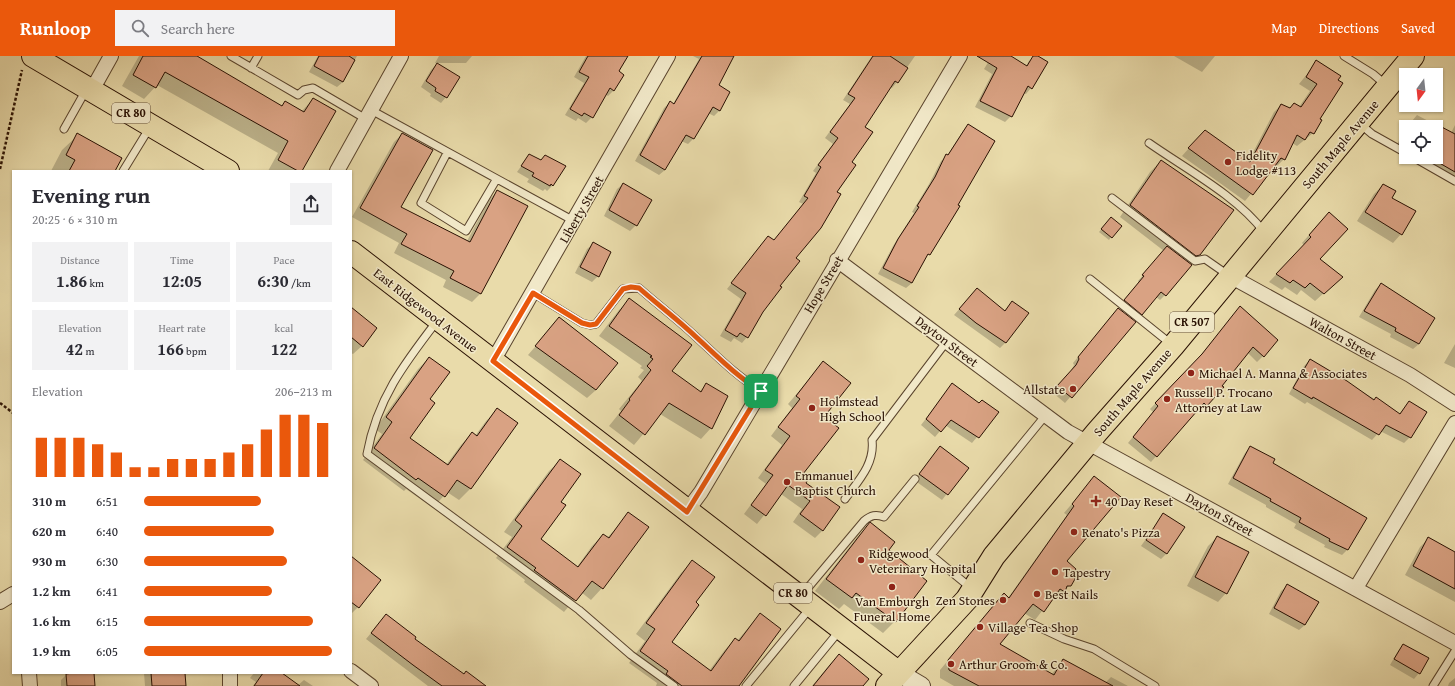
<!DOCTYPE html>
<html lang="en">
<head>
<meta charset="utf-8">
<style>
  body { margin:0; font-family:"Gentium Book Plus",serif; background:#f2f2f3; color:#2b2b33; height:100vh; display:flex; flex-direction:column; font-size:15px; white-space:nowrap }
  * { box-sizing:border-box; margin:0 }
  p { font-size:13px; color:#7c7c81 }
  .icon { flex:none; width:22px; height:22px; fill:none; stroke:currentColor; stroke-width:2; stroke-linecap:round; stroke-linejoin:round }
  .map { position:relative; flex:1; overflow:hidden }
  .sheet { position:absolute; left:12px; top:114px; width:340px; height:504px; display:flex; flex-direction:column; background:#fff; border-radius:0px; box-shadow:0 1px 3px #0004 }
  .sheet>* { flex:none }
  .needle { width:26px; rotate:195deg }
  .fabs { position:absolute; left:1399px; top:12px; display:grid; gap:8px }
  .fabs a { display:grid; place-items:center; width:44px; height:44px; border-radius:0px; background:#fff; box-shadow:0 1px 3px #0004; font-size:20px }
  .pin { position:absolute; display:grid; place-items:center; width:34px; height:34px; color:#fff; margin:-17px; border-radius:8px; box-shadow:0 2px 6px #0006 }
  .round { display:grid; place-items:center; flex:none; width:42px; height:42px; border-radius:0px; background:#f2f2f3 }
  .head { display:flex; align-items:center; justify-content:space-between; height:68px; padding:0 20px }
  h1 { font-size:22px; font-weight:700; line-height:30px }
  .stats { display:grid; grid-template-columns:repeat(3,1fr); gap:6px; height:68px; padding:4px 20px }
  .stats div { display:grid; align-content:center; border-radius:0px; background:#f2f2f3; text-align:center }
  .stats b { font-size:17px; font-weight:700 }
  .stats small { font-size:11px; font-weight:400 }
  .stats p { font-size:11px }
  .chart { height:112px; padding:8px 20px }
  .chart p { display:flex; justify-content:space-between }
  .chart svg { width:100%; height:72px; margin-top:4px; stroke:#ea580c; stroke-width:6 }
  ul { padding:0 20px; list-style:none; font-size:13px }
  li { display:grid; grid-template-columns:64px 48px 1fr; align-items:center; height:30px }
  li i { height:10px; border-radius:5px; background:#ea580c }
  header { display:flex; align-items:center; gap:24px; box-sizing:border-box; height:56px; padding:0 20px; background:#ea580c; color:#fff }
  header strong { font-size:19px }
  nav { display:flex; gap:22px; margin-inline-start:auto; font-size:14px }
  .search { width:280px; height:36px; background:#f2f2f3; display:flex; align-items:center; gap:10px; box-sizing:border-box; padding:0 14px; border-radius:0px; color:#7c7c81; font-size:15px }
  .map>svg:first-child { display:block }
  .shadow { fill:#0003 }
  .building { fill:#d9a283; stroke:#2a1103 }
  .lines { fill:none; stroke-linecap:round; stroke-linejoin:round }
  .service-casing { stroke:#5a442d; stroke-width:9 }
  .minor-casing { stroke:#5a442d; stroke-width:16 }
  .tertiary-casing { stroke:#5a442d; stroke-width:20 }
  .primary-casing { stroke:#2a1103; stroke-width:24 }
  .path { stroke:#2a1103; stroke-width:2.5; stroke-dasharray:3 2; stroke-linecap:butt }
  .service { stroke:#f1e8c8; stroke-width:7 }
  .minor { stroke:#f1e8c8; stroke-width:14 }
  .tertiary { stroke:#f1e8c8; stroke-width:18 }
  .primary { stroke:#e9dbaa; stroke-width:22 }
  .route-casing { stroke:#fff; stroke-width:8 }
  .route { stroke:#ea580c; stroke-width:5 }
  .poi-dot { fill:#8f2418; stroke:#f1e8c8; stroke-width:1.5 }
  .labels { text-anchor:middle; stroke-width:3; stroke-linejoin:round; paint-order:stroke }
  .shield { fill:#f1e8c8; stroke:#66523e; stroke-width:1 }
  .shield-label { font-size:12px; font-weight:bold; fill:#2a1103 }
  .street-label { font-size:13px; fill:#2a1103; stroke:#f1e8c8 }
  .poi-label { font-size:13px; fill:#2a1103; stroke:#f1e8c8; text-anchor:start }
</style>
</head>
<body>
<header>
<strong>Runloop</strong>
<div class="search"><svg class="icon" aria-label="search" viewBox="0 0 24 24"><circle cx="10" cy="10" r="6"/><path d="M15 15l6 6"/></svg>Search here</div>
<nav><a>Map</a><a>Directions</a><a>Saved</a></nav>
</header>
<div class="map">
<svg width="1455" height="630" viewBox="0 0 1455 630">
  <rect width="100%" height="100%" fill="#e9dbaa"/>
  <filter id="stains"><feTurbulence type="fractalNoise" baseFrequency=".005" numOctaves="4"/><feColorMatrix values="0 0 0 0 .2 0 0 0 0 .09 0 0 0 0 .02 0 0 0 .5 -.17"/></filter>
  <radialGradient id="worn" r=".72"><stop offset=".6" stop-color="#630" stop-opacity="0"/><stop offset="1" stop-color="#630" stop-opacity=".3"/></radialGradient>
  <path class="shadow" d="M139,0h60l-1,2 83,49 4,-4 16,9 12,-13 -12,72h-33l10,-18 -121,-68 -13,14 -22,-13z
    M318,0h39l-14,26 -6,5 -28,-15z
    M439,0h33l-6,7h-31z
    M586,0h41l-9,16 -4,18 -6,6 -3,-2 -13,23 -6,6 -8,-5 -2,3 -11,-6 19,-32 -10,-6z
    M693,0h40l-15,29 2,25 -6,6 -6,-3 -15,26 -5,5 -7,-3 -16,29 -6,5 -24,-14 29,-53 6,-6 3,2 26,-45z
    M872,0h43l-18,26 -5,6 -2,-1 -27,40 -13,35 -14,31 -89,144 -5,6 -8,-5 -3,4 -11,-6 21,-37 -14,-10 36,-46 11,-2 29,-37 -4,-2 17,-29 -3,-2 20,-27 -8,-6 25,-34 -7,-4z
    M992,0h17l17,10 3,-5 7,-5 -5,32 -5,6 -3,-1 -12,23 -6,6 -30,-15 17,-33 -8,-5z
    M1174,0h41l-13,16z
    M1317,6l1,57 -5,14 -16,13 -5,-3 -8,16 -7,7 -2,-1 -30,36 -63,-45 16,-18 50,24 26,-50 7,-7 9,4 9,-2 11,-16 -11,-7z
    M437,8l9,33 -5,6 -11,-7 1,-2 -10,-7 10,-17z
    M1417,59l34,18 4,-8v56l-3,3 -58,-34 12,-22v29h30v-30h-29z
    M968,69l-11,80 2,1 -35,53 -12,24 -6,5 -28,-14 15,-28 21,-33 -2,-1 17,-28 12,-23 6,-5 16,-25z
    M402,78l-2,73 67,34 22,-41 8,-9 29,16 -46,87 -8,8 -29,-15 3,-7 -52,-27 5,-10 -47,-26 42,-75z
    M78,79l36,36h-63l11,-21z
    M529,99l11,6 5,-5 8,29 -6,6 -2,-2 -2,2 -16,-9 2,-3 -12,-7z
    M1161,105l38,93 -34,41 -5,5 -4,-3 -20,23 -17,-14 20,-23 -1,-2 26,-30 -44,-34 30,-45z
    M623,128l13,41 -6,6 -26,-15 13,-27z
    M1383,129l8,13 10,36 -8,9 -36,-22 17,-27z
    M1108,165l3,16 -2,3 -10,-8z
    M1321,165l-2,38 15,25 -19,17 -14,-11 -4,5 -12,-8 -3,3 -13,-8 35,-37 -2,-2z
    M593,188l5,32 -6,6 -17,-9 12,-24z
    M1381,228l38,60 -6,5 -23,-12 1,-3 -32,-17 16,-27z
    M977,233l27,22 8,-9 -6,40 -6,6 -46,-33z
    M630,244l41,71 28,21 7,-7 5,43 -10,11 -41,-25 -26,31 -25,-19 12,-15 -2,-2 23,-28 -4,-4 6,-7 -4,-2 2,-2 -43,-30 20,-26z
    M351,252l11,38 -9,8 -2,-1z
    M1240,252l23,48 -6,6 -10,-10 -41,53 -5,6 -3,-3 -47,54 -23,-19 25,-31 -3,-3 46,-48z
    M1118,253l16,13 -69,81 -13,-11 18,-20 4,-7 -1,-2z
    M559,263l37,71 -9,8 -59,-43z
    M1455,288v24l-11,-5z
    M429,302l-1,41 -20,39 38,27 15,-20 11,-12 3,3 11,-15 11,-11 20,14 -47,65 -11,11 -12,-8 -14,16 -27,-19 -2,2 -41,-31 19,-26 -7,-5 43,-60z
    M1310,304l89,54 10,-12 1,35 -6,6 -24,-12 -8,9 -65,-38 -2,2 -16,-10 15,-28z
    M823,307v54l-21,57 21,56 -8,8 -22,-16 9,-13 -21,-15 -24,30 -13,-10 22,-30 -8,-6 24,-33 -11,-9 21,-28 -4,-4z
    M952,329l27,19 19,8 -26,31 -27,-18 -10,12 -14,-12z
    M1250,391l22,16 75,87 -5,5 -18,-8 1,-2 -31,-17 2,-4 -30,-17v-2l-38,-21 17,-31z
    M940,392l27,20 -25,32 -28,-20z
    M561,404l-2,42 -20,37 38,28 15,-21 11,-11 4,3 22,-24 -27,74 -11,12 -10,-8 -17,20 -40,-30 1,-2 -29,-22 16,-21 -8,-5 45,-61z
    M1094,422l-29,83 6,15 -1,9 -15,15 -3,-2 -17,22 -11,-7 -26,31 53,31 12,-15 42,23 6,-6 17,9h-174l-14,-8v-8l56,-67 12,-5 59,-83 -3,-2z
    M1163,459l4,38 -6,6 -20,-13z
    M870,468l18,26 37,31 -30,40 -12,12 -39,-29 -5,5 -24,-18 43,-55z
    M1217,481l9,56 -8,9 -31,-16 21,-40z
    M1428,483l27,14v49l-50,-27 15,-28z
    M351,501l7,50 -7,7z
    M692,506l3,41 -25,39 39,29 15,-20 11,-12 2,2 23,-27 -22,72h-82l1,-3 -28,-20 16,-22 -9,-7 45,-61z
    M1287,530l30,16 -12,23 -6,5 -30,-16 12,-23z
    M386,559l27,24 50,36 21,11h-56l-62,-47z
    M1403,589l16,28 -5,6 -24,-14 8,-14z
    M839,600l22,30h-49l18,-22z
    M93,617l1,13h-33v-6l5,-5z
    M144,617h40l1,13h-40z
    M254,617h26l17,13 7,-6 9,6h-60l3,-4 -6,-4z
    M1455,622v8h-7l1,-3z"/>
  <path class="building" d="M143,0h54l85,50 3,-5 19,11 9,-14 23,13 -34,60h-4l-20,-11 10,-19 -123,-69 -9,16 -23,-13z
    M319,0h30l6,4 -12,22 -29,-16z
    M588,0h40l-9,15 5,4 -10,16 -4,-3 -17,30 -9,-5 -2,3 -12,-7 19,-32 -10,-5z
    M702,0h32l-15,29 11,7 -10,19 -7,-4 -19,32 -8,-4 -21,35 -25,-15 30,-54 4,3z
    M873,0h17l18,12 -10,15 -3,-2 -30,46 8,5 -21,30 4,3 -19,27 4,2 -20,34 -25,30 4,3 -20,25 2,1 -19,25 -15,26 -8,-5 -3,4 -12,-7 21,-37 -15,-10 37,-47 6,4 34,-42 -4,-2 17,-29 -3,-2 20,-27 -8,-6 25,-34 -7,-4z
    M977,0h34l16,10 6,-10h5l10,6 -16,27 -4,-3 -16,31 -32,-16 17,-33z
    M1316,4l25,16 -3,4 5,3 -23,36 2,1 -8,14 -4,-2 -5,8 -8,-5 -12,25 -4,-2 -28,37 -65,-47 17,-18 45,32 31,-58 9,4 4,-5 7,4 16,-23 -11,-7z
    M437,7l23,14 -13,21 -12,-7 1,-3 -10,-7z
    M968,68l27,17 -37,64 2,1 -30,49 -2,-1 -16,29 -29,-15 15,-29 21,-32 -2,-1 18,-29 11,-23 2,1z
    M1436,68l19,10v38l-19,-11z
    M77,77l45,25 -7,13h-46l6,-11 -9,-5z
    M402,77l31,17 -32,57 69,35 27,-52 31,16 -47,88 -31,-16 4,-7 -53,-27 6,-10 -47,-26z
    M529,98l12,6 4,-5 21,11 -13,20 -2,-2 -1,2 -18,-10 2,-3 -13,-7z
    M1161,104l73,50 -34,45 -4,1 -66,-51z
    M623,127l29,17 -15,26 -28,-16z
    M1383,128l13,7 -4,7 24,13 -14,24 -37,-23z
    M1329,156l19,17 -28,30 23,18 -19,17 -14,-11 -5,5 -12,-8 -3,3 -14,-9 35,-37 -2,-2z
    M1111,161l11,9 -10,12 -11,-9z
    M593,186l18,10 -12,25 -19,-10z
    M1167,190l25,19 -26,31 -5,-4 -19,23 -18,-15 20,-24 -2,-1z
    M1381,227l54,35 -16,26 -24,-13 1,-3 -32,-17z
    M977,232l28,23 7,-10 17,12 -23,30 -30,-20 -17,-14z
    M629,242l63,47 -20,26 29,21 5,-9 22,13 -16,33 -43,-26 -24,32 -26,-20 11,-15 -1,-1 22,-29 -4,-4 6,-7 -3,-2 2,-1 -43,-30z
    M1240,250l38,34 -14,17 -11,-10 -31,39 2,1 -17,19 -3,-3 -47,54 -24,-20 25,-31 -3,-3 47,-49z
    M351,251l26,21 -14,19 -12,-10z
    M1118,252l18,14 -64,76 -15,-12 19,-21 3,-6 -1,-2z
    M559,261l59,46 -22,27 -61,-44z
    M429,301l21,15 -20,27 5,4 -25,35 38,27 24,-33 5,4 20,-28 21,15 -47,66 -14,-9 -12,17 -27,-19 -2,2 -42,-32 18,-26 -6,-5z
    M1310,303l37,22 27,19 2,-3 24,17 9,-13 18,11 -16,26 -25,-13 -7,10 -66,-38 -1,2 -19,-11z
    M823,305l28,22 -27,34 15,11 -36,46 6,4 -3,5 34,24 -17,24 -23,-17 10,-13 -22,-16 -22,31 -15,-11 22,-30 -8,-5 25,-34 -12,-9 22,-28 -4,-3z
    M952,327l27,20 3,-3 17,12 -20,26 -28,-18 -10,12 -15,-13z
    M940,390l29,22 -21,27 -29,-21z
    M1250,390l25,13 -2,4 94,55 -19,32 -19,-9 1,-2 -31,-17 2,-4 -31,-17 1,-2 -38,-21z
    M560,403l21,15 -20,28 5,3 -25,34 37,28 25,-33 6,4 19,-26 21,15 -46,62 -11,-8 -16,20 -42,-31 2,-2 -29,-21 15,-21 -7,-6z
    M1094,420l27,21 -54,64 9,8 -4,7 3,3 -4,7h-4l-2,6 -5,-3 -16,23 -11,-8 -33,40 54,31 9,-16 50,27h-134l-30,-16 -1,-10 56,-67 5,5 65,-92 -2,-2z
    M1163,457l22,14 -18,27 -21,-14z
    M870,466l25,20 -6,8 38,31 -31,41 -40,-29 -4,5 -26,-19z
    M1217,480l32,16 -22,42 -32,-17z
    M1428,481l27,15v37l-42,-23z
    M351,500l30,24 -22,28 -8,-6z
    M692,504l23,17 -19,25 3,3 -27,37 39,29 24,-33 4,3 21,-28 21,16 -42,57h-57l-16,-12 2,-3 -28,-20 15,-22 -9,-6z
    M1287,528l32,18 -14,23 -31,-17z
    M386,558l30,23 -1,2 49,35 2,-3 20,15h-44l-29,-21 -42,-32z
    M1403,588l26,14 -9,16 -26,-15z
    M839,598l30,25 -6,7h-50z
    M73,617h21l1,13h-28l-1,-12z
    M151,617h34l1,13h-34z
    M263,617h19l18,13h-46z"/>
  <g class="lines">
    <defs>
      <path id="service" d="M231,0l67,39 6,-5 9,-2 53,31
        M1344,0l29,18 13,11
        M251,12l7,-12
        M371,54l203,111
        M1359,67l13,11 34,19
        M64,73l22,-39
        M1149,87c37,26 88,53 115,89
        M447,97l-26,50 45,28 30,-51
        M1413,101l42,24
        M123,115l27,-44
        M1112,142l83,63 10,-2 23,16
        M1090,223l81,65
        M533,237l49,30 8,2 6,-1 27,-35 16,-1c18,16 38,31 56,48 21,19 41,40 66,55
        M437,265c-33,43 -60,78 -70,133l212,156 52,45 43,31
        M845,443c13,-18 30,-35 27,-59l75,-99
        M971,532l-40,-33 114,-139
        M801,540l63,-75c7,-6 12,-7 20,-4l31,-38
        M1030,567l34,16 30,10 61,37
        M746,630l65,-79
        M794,630l46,-56
        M1433,630l22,-35"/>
      <path id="minor" d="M92,34l19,-34
        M337,115l64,-115
        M837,204l231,172 387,211
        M1230,220l180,99 45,29
        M493,305l175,-305
        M687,455l14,-19 259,-436
        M1356,532l99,-165
        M0,546l13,-8
        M351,615l20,15
        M29,617l1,13
        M230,617v13"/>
      <path id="tertiary" d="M899,617l22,13"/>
      <path id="primary" d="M33,0l195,115
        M351,196l548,421
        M887,630l80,-87 27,-43 103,-124 76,-86 240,-290"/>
    </defs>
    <use href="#service" class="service-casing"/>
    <use href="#minor" class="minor-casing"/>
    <use href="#tertiary" class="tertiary-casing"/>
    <use href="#primary" class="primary-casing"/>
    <path class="path" d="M0,113l22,-99
      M0,347l13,10"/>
    <use href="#service" class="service"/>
    <use href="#minor" class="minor"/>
    <use href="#tertiary" class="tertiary"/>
    <use href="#primary" class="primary"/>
  </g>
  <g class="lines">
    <defs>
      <path id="route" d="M631,231l8,1c18,16 38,31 56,48 21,19 41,40 66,55l-74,121 -194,-151 40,-68 49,30 8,2 6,-1 27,-35z"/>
    </defs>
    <use href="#route" class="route-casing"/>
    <use href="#route" class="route"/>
  </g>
  <g class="poi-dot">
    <circle cx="1228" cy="106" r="4"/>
    <circle cx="1191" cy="317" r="4"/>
    <circle cx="1073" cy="333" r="4"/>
    <circle cx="1167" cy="343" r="4"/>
    <circle cx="812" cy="352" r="4"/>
    <circle cx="787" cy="426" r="4"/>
    <path d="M1094 439h4v4h4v4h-4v4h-4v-4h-4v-4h4z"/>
    <circle cx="1074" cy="476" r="4"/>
    <circle cx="861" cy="504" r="4"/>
    <circle cx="1055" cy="516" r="4"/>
    <circle cx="892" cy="531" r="4"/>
    <circle cx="1037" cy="538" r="4"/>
    <circle cx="1003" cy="544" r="4"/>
    <circle cx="980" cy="571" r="4"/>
    <circle cx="951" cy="608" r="4"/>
  </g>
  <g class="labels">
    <g class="shield">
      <rect x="112" y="47" width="38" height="20" rx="3"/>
      <rect x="1170" y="256" width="44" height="20" rx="3"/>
      <rect x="774" y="527" width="38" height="20" rx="3"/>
    </g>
    <g class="shield-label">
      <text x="131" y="61">CR 80</text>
      <text x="1192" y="270">CR 507</text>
      <text x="793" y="541">CR 80</text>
    </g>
    <g class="street-label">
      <text transform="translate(1340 88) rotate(-50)" y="5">South Maple Avenue</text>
      <text transform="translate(581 153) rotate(-60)" y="5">Liberty Street</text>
      <text transform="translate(823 228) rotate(-59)" y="5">Hope Street</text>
      <text transform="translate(426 254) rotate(38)" y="5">East Ridgewood Avenue</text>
      <text transform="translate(1343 282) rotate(29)" y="5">Walton Street</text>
      <text transform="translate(947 285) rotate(37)" y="5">Dayton Street</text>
      <text transform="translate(1132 336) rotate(-49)" y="5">South Maple Avenue</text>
      <text transform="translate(1220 458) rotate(29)" y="5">Dayton Street</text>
    </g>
    <g class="poi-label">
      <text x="1236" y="104">Fidelity<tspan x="1236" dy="15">Lodge #113</tspan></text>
      <text x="1199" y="322">Michael A. Manna &amp; Associates</text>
      <text x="1065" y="338" text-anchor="end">Allstate</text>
      <text x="1175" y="341">Russell P. Trocano<tspan x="1175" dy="15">Attorney at Law</tspan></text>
      <text x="820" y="350">Holmstead<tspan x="820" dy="15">High School</tspan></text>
      <text x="795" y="424">Emmanuel<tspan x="795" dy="15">Baptist Church</tspan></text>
      <text x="1105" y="450">40 Day Reset</text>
      <text x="1082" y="481">Renato's Pizza</text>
      <text x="869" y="502">Ridgewood<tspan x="869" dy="15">Veterinary Hospital</tspan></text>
      <text x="1063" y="521">Tapestry</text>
      <text x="1045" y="543">Best Nails</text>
      <text x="995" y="549" text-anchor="end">Zen Stones</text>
      <text x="892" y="550" text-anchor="middle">Van Emburgh<tspan x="892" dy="15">Funeral Home</tspan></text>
      <text x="988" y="576">Village Tea Shop</text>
      <text x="959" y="613">Arthur Groom &amp; Co.</text>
    </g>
  </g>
  <rect width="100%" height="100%" filter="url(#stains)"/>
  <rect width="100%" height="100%" fill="url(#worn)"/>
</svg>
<div class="fabs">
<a><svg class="needle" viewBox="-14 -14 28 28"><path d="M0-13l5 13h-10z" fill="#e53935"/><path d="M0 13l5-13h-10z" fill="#7c7c81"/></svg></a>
<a><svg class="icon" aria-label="locate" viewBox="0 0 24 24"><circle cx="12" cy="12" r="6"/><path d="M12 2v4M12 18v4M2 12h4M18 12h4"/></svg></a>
</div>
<div class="pin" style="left:761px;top:335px;background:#1e9e55"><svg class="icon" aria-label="arrive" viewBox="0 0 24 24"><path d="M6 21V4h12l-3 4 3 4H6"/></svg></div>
<section class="sheet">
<div class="head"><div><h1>Evening run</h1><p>20:25 · 6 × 310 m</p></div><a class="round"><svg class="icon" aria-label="share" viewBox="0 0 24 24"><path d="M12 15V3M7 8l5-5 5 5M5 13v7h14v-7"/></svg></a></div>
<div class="stats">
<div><p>Distance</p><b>1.86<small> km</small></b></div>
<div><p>Time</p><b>12:05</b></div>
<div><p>Pace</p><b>6:30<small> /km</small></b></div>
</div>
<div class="stats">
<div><p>Elevation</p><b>42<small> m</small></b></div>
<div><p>Heart rate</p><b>166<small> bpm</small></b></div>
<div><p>kcal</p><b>122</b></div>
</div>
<div class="chart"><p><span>Elevation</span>206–213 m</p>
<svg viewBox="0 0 160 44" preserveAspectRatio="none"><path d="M5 44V20M15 44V20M25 44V20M35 44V24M45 44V29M55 44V38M65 44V38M75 44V33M85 44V33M95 44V33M105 44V29M115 44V24M125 44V15M135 44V6M145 44V6M155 44V11"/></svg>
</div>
<ul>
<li><b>310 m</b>6:51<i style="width:62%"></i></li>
<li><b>620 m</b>6:40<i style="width:69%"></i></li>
<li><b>930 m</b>6:30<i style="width:76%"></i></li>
<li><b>1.2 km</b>6:41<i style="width:68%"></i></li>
<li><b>1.6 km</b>6:15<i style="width:90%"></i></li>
<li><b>1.9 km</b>6:05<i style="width:100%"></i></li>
</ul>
</section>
</div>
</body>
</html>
